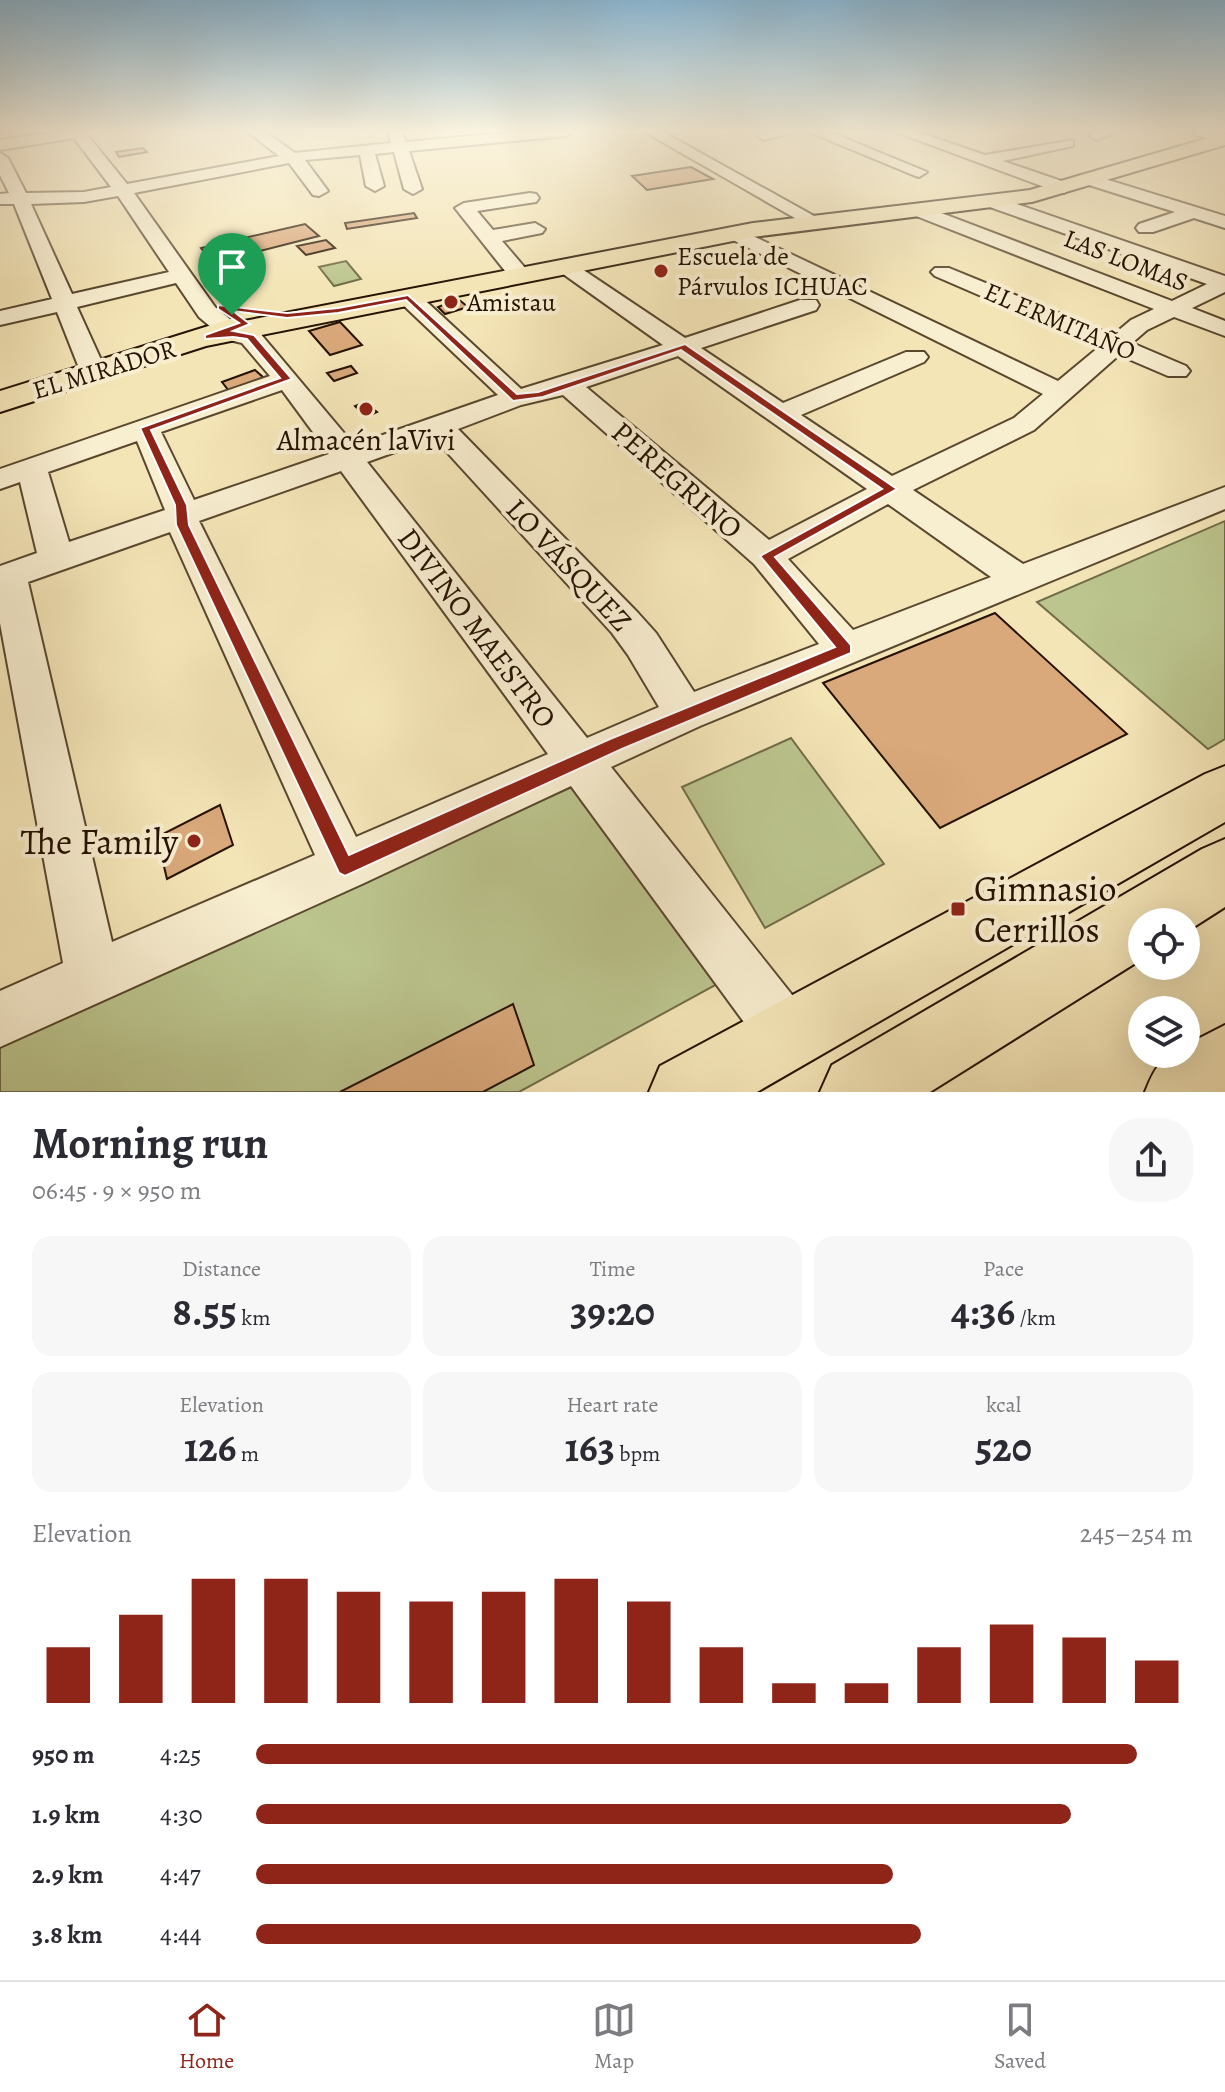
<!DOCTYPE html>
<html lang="en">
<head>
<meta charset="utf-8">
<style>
  body { margin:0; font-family:Alegreya,serif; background:#f7f7f7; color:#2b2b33; height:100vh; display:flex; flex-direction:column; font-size:30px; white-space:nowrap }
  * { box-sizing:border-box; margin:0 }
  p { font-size:26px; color:#7c7c81 }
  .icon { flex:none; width:44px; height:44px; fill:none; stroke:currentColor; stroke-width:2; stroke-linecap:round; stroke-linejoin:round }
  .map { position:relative; height:1092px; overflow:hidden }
  .sheet { display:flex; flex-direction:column; background:#fff; flex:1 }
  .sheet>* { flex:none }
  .controls { position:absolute; left:1128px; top:908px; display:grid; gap:16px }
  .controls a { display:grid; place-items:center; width:72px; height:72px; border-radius:50%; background:#fff; box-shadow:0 8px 32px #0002; font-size:40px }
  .pin { position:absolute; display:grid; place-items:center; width:68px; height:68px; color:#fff; margin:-82px -34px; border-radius:50% 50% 50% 0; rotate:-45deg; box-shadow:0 0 8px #0007 }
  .pin .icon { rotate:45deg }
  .round { display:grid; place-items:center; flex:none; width:84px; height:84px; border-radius:32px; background:#f7f7f7 }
  .head { display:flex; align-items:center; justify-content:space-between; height:136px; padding:0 32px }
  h1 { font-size:44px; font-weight:600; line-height:60px }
  .metrics { display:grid; grid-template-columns:repeat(3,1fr); gap:12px; height:136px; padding:8px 32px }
  .metrics div { display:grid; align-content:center; border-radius:20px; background:#f7f7f7; text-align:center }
  .metrics b { font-size:40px; font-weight:600 }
  .metrics small { font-size:22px; font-weight:400 }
  .metrics p { font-size:22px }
  .chart { height:224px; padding:16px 32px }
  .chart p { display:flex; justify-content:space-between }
  .chart svg { width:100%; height:144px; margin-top:8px; stroke:#8f2418; stroke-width:6 }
  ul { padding:0 32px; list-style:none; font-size:26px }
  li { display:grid; grid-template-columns:128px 96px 1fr; align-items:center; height:60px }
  li i { height:20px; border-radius:10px; background:#8f2418 }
  .dock { display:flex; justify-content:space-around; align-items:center; height:112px; border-top:2px solid #e1e1e2; background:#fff; font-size:22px; color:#7c7c81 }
  .dock a { display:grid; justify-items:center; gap:4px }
  .dock .on { color:#8f2418 }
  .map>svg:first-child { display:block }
  .green { fill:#bcc58e; stroke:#706c47; stroke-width:2 }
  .building { fill:#d9a87b; stroke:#251200; stroke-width:2 }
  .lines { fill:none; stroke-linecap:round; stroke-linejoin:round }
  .minor-casing { stroke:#59472e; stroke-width:4 }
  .major-casing { stroke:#251200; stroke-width:4 }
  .highway-casing { stroke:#251200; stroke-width:4 }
  .minor { fill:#f8eed0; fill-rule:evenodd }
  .major { fill:#f4e5b7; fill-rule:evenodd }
  .highway { fill:#f4e5b7; fill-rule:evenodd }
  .route { fill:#8f2418; stroke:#fff; stroke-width:2; fill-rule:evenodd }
  .poi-dot { fill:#8f2418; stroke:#f8eed0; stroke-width:3 }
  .labels { text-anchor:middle; stroke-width:8; stroke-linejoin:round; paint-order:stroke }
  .far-poi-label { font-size:26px; fill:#251200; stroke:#f8eed0; text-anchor:start }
  .far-street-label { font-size:26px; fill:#251200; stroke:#f8eed0 }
  .poi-label { font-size:30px; fill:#251200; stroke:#f8eed0 }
  .street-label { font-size:30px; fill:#251200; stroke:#f8eed0 }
  .near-poi-label { font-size:36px; fill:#251200; stroke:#f8eed0; text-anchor:end }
</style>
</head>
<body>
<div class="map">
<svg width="1225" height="1092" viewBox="0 0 1225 1092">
  <rect width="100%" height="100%" fill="#f4e5b7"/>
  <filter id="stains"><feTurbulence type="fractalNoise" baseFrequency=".0025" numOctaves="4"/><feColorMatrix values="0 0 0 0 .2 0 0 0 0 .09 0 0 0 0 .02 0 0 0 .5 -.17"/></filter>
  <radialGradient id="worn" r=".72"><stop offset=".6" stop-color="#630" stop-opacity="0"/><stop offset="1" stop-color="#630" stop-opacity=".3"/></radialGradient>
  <path class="green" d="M346,261l15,18 -27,7 -15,-19z
    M1225,521v218l-17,10 -171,-147z
    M791,738l93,126 -119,64 -83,-141z
    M574,786l147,196 -202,110h-519v-49z"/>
  <path class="building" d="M143,148l4,4 -28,5 -3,-5z
    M691,167l22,12 -66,11 -15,-14z
    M414,213l3,5 -70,11 -2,-6z
    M305,224l14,12 -106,27 -12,-15z
    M326,240l9,8 -29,7 -9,-9z
    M458,299l10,8 -23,7 -7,-7z
    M340,322l22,23 -32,10 -21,-24z
    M351,366l6,7 -23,8 -7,-8z
    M255,370l9,8 -35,13 -7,-9z
    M365,402l12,10 -11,5 -11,-11z
    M995,613l132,121 -187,94 -117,-145z
    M220,805l13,40 -66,34 -10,-42z
    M513,1004l21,61 -51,27h-143z"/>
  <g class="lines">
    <defs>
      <path id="minor" d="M55,132h30l42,52 152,-28 -31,-24h17l30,21 96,-10 -3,-11h14l4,10 110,-10h57l-7,4 -157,15 13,38 -9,5 -9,-5 -10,-37 -19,2 9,32 -9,5 -9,-5 -6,-31 -55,5 23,31 -9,5 -6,-1 -24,-32 -155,30 81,114 26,21 18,4 95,113 144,-50 -98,-93 -3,-5 3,-5h16l105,97 142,-44 -104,-74 -3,-4 3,-4h14l112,75 115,-38h16l3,5 -3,5 -115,38 82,55 123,-51h18l4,5 -4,5 -123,53 91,61 122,-58 29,-24 -314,-156 -3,-4 10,-6 322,153 41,-34 -164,-71 -4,-4 4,-4h14l164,67 18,-15 23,-11 -243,-95 -3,-4 3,-4h12l249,95 35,-17 -220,-78 -3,-4 9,-5 6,1 226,78v16l-33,16 33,13v15l-51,-19 -27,13 -15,13 54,23 4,5 -4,5h-18l-49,-21 -85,75 -121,60 110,74 202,-77v22l-525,217 -89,41 197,248 8,20 -8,20 -20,8 -20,-8 -197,-269 -209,98 -362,163v-56l63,-28 -63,-340v-57l37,-13 -17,-71 -20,7v-20l270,-93 -28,-33 -17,-4 -26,-22 -23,-34 -99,24 30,66 -4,5h-18l-4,-5 -24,-61 -57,13v-14l52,-12 -38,-95h-14v-10l9,-1 -9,-18v-22l8,5 18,35 58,-1 27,-5 -37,-49 -74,12v-10zM118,196l51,76 -97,22 -41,-90 53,-2zM678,356l189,133 -98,51 -183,-153zM282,390l47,64 -135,46 -33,-68zM563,395l191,169 65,80 -125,48 -38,-59 -18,-20 -180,-184 63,-24zM434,438l178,195 16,22 31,52 -72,31 -220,-276zM137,441l28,69 -96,32 -21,-70zM341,471l207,283 -192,83 -157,-316zM888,504l103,73 -138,53 -65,-71zM170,532l145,323 -203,87 -84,-360z
        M645,132h18l160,89 -9,6 -7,-2z
        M762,132h33l-31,8 -7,-4z
        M809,132h21l97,40 -8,5 -6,-2z
        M896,132h22l67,23 88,-15v6l-70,15 67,23 3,4 -9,5 -6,-1z
        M1094,132h24l-22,8 -7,-4z
        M1193,132l32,2v8l-30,-7z
        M1092,175l133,41v12l-31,-10 -41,14h-14l-3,-4 3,-4 36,-12 -89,-28 -2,-4 2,-4z
        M530,193l6,1 3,4 -3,4 -59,9 16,19 42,-7 10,6 -3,4 -40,8 30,35 -11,6 -8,-1 -58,-73 9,-5z"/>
      <path id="major" d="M1225,133v12l-193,57 -279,35 -547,109 -206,66v-21l234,-73 10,3 509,-98 277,-33z
        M1225,766v56l-468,270h-108l11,-26 545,-292z"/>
      <path id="highway" d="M1225,839v68l-39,25v-10h-44v37l-212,133h-110l12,-27 370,-216z
        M1225,1025v67h-80c9,-22 15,-38 41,-38v-9z"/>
    </defs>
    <use href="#minor" class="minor-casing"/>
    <use href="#major" class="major-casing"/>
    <use href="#highway" class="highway-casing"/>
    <use href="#minor" class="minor"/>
    <use href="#major" class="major"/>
    <use href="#highway" class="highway"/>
  </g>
  <linearGradient id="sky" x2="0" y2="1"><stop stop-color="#8bb8d5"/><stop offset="0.46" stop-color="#faf3df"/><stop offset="1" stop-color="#faf3df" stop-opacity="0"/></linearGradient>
  <rect width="1225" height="285" fill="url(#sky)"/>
  <path class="route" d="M408,295l109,99 21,-2 147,-48 212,145 -122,68 76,88v8l-229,96 -277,127 -6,-3 -163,-348 -1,-20 -35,-77 140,-50 -33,-39 -14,-2 -28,2v-4l34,-12 -21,-14v-4l69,8 51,-5zM406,300l107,101 30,-4 138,-47 201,139 -122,67 75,91 -225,92 -261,116 -160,-330 -2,-20 -36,-75 141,-51 -38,-44 -21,-4 17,-7 -17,-13 54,7 51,-5z"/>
  <g class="poi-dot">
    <circle cx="661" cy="271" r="8"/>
    <circle cx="451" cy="302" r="8"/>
    <circle cx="366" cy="409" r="8"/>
    <circle cx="194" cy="841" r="8"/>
    <rect x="950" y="901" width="16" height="16" rx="4"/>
  </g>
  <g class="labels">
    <g class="far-poi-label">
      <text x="677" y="265">Escuela de<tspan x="677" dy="30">Párvulos ICHUAC</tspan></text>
      <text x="467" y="311">Amistau</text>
    </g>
    <g class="far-street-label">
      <text transform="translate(1126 260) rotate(21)" y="9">LAS LOMAS</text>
      <text transform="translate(1060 321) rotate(23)" y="9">EL ERMITAÑO</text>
      <text transform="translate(104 369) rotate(-17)" y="9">EL MIRADOR</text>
    </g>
    <g class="poi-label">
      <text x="366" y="450">Almacén laVivi</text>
    </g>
    <g class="street-label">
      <text transform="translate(677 480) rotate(41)" y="10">PEREGRINO</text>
      <text transform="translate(569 565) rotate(47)" y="10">LO VÁSQUEZ</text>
      <text transform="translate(477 628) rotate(53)" y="10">DIVINO MAESTRO</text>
    </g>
    <g class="near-poi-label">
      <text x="178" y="854">The Family</text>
      <text x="974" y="901" text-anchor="start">Gimnasio<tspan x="974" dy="41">Cerrillos</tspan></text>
    </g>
  </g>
  <rect width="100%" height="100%" filter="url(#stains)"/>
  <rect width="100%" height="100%" fill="url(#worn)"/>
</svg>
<div class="controls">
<a><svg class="icon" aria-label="locate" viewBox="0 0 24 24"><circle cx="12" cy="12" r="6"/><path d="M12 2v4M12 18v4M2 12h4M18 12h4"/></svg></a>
<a><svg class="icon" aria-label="layers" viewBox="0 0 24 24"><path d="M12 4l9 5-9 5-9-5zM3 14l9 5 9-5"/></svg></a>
</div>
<div class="pin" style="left:232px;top:315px;background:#1e9e55"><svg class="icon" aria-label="arrive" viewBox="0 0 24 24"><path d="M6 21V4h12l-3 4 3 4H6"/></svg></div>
</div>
<section class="sheet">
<div class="head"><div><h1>Morning run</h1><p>06:45 · 9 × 950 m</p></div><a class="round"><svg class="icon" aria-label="share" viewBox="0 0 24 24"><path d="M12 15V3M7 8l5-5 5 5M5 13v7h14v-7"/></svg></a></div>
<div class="metrics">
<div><p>Distance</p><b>8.55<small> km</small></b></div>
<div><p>Time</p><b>39:20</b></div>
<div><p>Pace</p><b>4:36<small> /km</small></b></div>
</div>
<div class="metrics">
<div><p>Elevation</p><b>126<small> m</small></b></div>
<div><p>Heart rate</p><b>163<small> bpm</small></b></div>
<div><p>kcal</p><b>520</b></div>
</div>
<div class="chart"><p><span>Elevation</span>245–254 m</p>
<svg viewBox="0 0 160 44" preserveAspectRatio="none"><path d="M5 44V27M15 44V17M25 44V6M35 44V6M45 44V10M55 44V13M65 44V10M75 44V6M85 44V13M95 44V27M105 44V38M115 44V38M125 44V27M135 44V20M145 44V24M155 44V31"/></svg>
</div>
<ul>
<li><b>950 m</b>4:25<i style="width:94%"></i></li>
<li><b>1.9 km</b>4:30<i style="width:87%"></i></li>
<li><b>2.9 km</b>4:47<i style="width:68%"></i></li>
<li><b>3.8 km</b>4:44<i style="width:71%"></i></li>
</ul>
</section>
<nav class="dock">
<a class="on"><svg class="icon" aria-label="home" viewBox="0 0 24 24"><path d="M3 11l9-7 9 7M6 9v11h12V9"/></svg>Home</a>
<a><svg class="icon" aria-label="map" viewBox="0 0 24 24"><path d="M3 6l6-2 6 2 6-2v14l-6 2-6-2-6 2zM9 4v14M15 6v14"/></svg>Map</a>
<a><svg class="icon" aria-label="saved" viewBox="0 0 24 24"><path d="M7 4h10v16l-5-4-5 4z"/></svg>Saved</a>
</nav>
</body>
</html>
